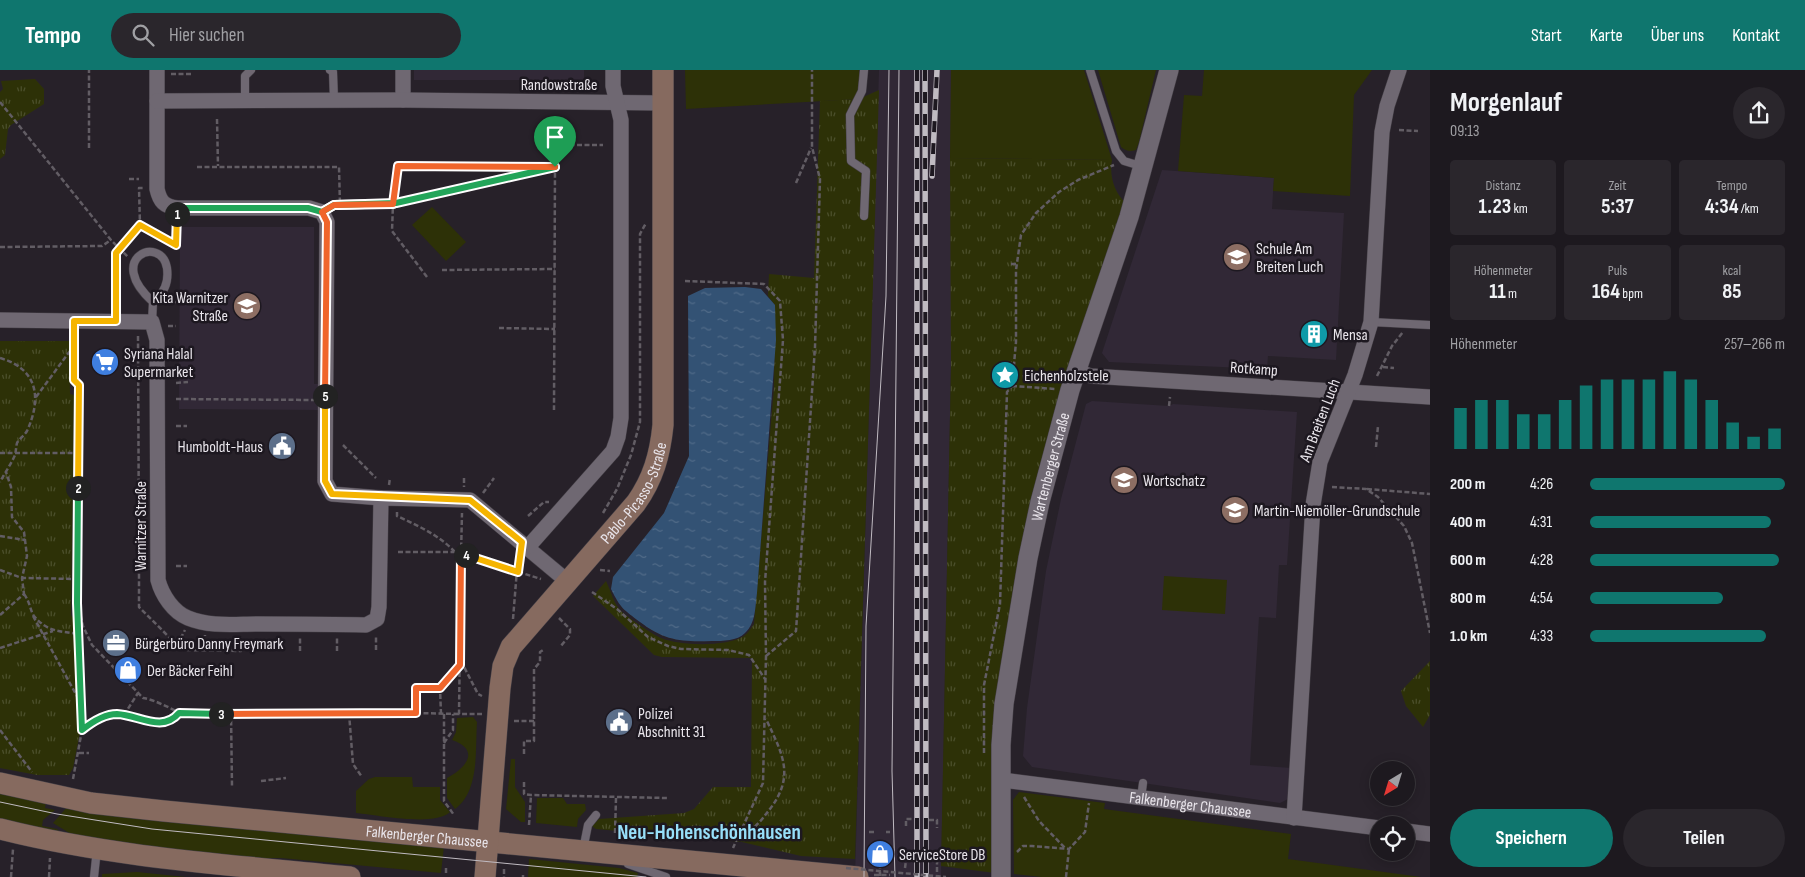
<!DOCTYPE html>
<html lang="de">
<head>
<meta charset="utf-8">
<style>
  body { margin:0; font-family:"Sofia Sans Condensed",sans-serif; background:#2a262c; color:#f1f3f6; height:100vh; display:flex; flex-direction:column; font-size:19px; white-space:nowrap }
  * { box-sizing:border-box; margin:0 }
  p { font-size:16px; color:#a0a0a4 }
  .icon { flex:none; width:28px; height:28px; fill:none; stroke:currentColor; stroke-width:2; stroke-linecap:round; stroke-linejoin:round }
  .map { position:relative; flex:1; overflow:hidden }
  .drawer { display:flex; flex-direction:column; background:#1d191f; width:375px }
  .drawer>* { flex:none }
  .needle { width:32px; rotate:218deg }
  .controls { position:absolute; left:1370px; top:691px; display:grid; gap:10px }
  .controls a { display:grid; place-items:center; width:45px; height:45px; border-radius:50%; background:#1d191f; box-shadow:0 2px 12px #0003,0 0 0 1px #3b383d; font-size:25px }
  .pin { position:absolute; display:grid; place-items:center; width:42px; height:42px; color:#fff; margin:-51px -21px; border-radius:50% 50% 50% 0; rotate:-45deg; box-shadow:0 0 5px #0007 }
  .pin .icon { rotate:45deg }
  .km { position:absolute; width:25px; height:25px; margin:-12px; border-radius:50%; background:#222; color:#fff; font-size:14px; line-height:25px; text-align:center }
  .round { display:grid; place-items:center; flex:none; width:52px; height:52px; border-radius:26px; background:#2a262c }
  .summary { display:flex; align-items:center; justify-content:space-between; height:85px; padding:0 20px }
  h1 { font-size:28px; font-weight:700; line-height:38px }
  .metrics { display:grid; grid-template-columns:repeat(3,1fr); gap:8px; height:85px; padding:5px 20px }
  .metrics div { display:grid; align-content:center; border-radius:5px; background:#2a262c; text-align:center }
  .metrics b { font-size:21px; font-weight:700 }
  .metrics small { font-size:14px; font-weight:400 }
  .metrics p { font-size:14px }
  .chart { height:140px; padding:10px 20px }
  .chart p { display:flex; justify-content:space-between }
  .chart svg { width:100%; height:90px; margin-top:5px; stroke:#0f766e; stroke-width:6 }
  .primary-button { display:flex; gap:10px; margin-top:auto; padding:10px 20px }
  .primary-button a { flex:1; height:58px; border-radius:30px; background:#0f766e; color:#fff; font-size:20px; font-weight:700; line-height:58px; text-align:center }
  .primary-button a+a { background:#2a262c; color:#f1f3f6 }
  ul { padding:0 20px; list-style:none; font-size:16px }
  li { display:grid; grid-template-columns:80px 60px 1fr; align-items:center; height:38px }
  li i { height:12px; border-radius:6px; background:#0f766e }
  header { display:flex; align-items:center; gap:30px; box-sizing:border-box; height:70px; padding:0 25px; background:#0f766e; color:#fff }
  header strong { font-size:24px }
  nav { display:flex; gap:28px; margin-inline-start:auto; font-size:18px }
  .search { width:350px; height:45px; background:#2a262c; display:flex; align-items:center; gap:12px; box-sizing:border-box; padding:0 18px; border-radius:28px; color:#a0a0a4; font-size:19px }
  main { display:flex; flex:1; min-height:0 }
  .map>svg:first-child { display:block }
  .built { fill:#312836 }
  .grass { fill:#2d3107 }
  .park { fill:url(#park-tufts) }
  .water { fill:url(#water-ripples) }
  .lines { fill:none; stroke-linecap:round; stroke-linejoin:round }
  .service-casing { stroke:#443f46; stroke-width:9 }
  .minor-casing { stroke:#443f46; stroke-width:16 }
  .tertiary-casing { stroke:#443f46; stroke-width:20 }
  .secondary-casing { stroke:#443f46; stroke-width:22 }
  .path { stroke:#625d64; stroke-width:2.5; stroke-dasharray:5 2.5; stroke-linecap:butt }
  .service { stroke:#6f6872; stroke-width:8 }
  .minor { stroke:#6f6872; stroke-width:15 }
  .tertiary { stroke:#6f6872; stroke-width:19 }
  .secondary { stroke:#866a5f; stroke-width:21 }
  .tram { stroke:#c0bbc2; stroke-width:1 }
  .rail-casing { stroke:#c0bbc2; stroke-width:5.5 }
  .rail { stroke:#1d1820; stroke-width:4; stroke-dasharray:11; stroke-linecap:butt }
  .path-bridge { stroke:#625d64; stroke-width:2.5; stroke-dasharray:5 2.5; stroke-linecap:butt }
  .split-1-casing { stroke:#fff; stroke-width:10 }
  .split-2-casing { stroke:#fff; stroke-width:10 }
  .split-3-casing { stroke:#fff; stroke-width:10 }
  .split-4-casing { stroke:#fff; stroke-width:10 }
  .split-5-casing { stroke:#fff; stroke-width:10 }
  .split-6-casing { stroke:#fff; stroke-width:10 }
  .split-1 { stroke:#22a559; stroke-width:6 }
  .split-2 { stroke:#f5b400; stroke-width:6 }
  .split-3 { stroke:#22a559; stroke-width:6 }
  .split-4 { stroke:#f0652b; stroke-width:6 }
  .split-5 { stroke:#f5b400; stroke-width:6 }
  .split-6 { stroke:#f0652b; stroke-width:6 }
  .labels { text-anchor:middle; stroke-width:5; stroke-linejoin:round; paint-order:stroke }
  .street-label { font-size:16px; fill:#e9e5eb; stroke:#1d1820 }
  .poi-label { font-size:16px; fill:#e9e5eb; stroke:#1d1820; text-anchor:start }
  .district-label { font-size:21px; font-weight:bold; fill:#97dff9; stroke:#1d1820 }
</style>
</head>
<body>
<header>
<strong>Tempo</strong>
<div class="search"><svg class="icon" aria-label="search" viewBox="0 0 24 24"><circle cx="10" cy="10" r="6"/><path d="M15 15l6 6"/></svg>Hier suchen</div>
<nav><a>Start</a><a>Karte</a><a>Über uns</a><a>Kontakt</a></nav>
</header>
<main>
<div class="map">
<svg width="1430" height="807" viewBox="0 0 1430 807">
  <defs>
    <pattern id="park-tufts" width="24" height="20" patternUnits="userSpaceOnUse" patternTransform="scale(1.25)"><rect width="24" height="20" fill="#2d3107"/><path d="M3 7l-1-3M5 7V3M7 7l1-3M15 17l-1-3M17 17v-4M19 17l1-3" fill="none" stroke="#4b4f2b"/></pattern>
    <pattern id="water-ripples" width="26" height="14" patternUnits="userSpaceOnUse" patternTransform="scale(1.25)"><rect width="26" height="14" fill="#335274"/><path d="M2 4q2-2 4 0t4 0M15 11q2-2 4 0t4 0" fill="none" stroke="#516b88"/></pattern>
  </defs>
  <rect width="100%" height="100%" fill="#272129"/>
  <path class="built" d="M414,0h170v10h-170z
    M879,0h72v295l-10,512h-86z
    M1162,100l112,8 -2,31 72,4 -8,147 -68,-4 -1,13 -158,-7 -7,-9z
    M180,157h134v157h6v26l-141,-1z
    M1092,331l77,5 4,-2 124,8 -10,153h-8l-3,53 -17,-1 -9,148 42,3 -2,30 -10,5 -248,-36 -9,-11 4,-48 19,-137 15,-72 25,-95z"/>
  <path class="grass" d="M685,0h174v29l-173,10z
    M951,0h133l28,90 -162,-2z
    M1098,0h58l-17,72 -3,8c-6,2 -10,1 -15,-3z
    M1204,0h168l-18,25 -4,101 -77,-5 1,-13 -96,-7 6,-76 18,1z
    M432,137l34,35 -20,19 -34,-36z
    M1164,506l63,4 -2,34 -63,-4z
    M473,647l4,5c-2,27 3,69 -22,87l-8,-11v-20c19,-10 34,-28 5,-38l4,-8 1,-14z
    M511,689h4v28l10,15v20h-4l-15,-13z
    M375,707h37l1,10h27v13l10,12c-16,15 -72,3 -94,1v-22l13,-12z
    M0,721l46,11 -1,6 10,2 -12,10 -1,6 15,3 4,4 -61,-11z
    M1019,722l86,11 -1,6 187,25 -3,25 133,18h-379l-28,-3 -1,-74z
    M537,728h26l4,6h18l1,6 -8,9 -1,8 -41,-4z
    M68,736l376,40 -3,27 -160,-15h-63l-52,-6 -95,-18 -18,-11z
    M529,789l90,9 19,5 -1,4h-109z
    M137,802l49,5h-84v-3z"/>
  <path class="park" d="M35,9l9,10v15l-33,21 -3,4 -3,26 -5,4v-67l3,-3 -2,-8z
    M879,20l-24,769 -54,-3 -59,-14 -146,-13 -4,-3 7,-7 85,-6 10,-4 19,-22h38l1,-129 -90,-1 -8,-2 -61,-59 13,-15c5,10 8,24 16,31 7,6 31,23 39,26 19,8 66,9 83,-2 4,-3 7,-8 10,-12l20,-237 1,-82 -7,-9 1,-22 45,4 6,-177 39,-2z
    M950,88l162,2c-3,15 2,33 14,43l-89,283 -42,387 -54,-7 10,-501z
    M0,271h69l1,53 4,1 -3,220 3,4 3,89 4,19 -8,41 -4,7h-32l-37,-7z
    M1430,591v54l-7,12 -17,-21 -5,-15z"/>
  <path class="water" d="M745,217l16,2 14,16 1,35 -19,253c-2,14 -1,30 -12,40 -8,8 -22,8 -33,8 -30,1 -47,0 -72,-19 -17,-13 -19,-13 -29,-33l2,-12 51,-64 25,-57 -1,-160 17,-8z"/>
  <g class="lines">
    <defs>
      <path id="service" d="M330,0l3,2 1,28
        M1090,0l26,81 8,10 20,6
        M245,31v-25l6,-6
        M864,146l2,-45 -15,-10 -1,-46 12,-24 2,-21
        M152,252l1,-20c11,-10 16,-18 14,-34 -6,-34 -63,-10 -14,34
        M1371,252l59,3
        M1141,728l2,-15
        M583,780l5,-25 8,-10
        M628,794l38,13
        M94,807l3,-28"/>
      <g id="minor">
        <path d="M157,0v119c3,13 7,17 20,19h132l13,4 5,10 -2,259 7,13 49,4"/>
        <path d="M403,30v-30"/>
        <path d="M157,31l246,-1 259,3"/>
        <path d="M0,250l152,2 5,18 1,240c4,15 15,32 30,38 22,9 46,6 69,6 36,0 73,0 109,1l11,-6 2,-12 2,-109 89,2 97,81"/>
        <path d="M1076,301l15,5 339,21"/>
        <path d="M528,477l85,-96 5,-14 3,-19v-298l-8,-34v-16"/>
        <path id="s1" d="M1002,710l377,48"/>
        <path d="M1294,748l19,-313 7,-43 35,-87 16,-53 11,-190 5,-26 12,-36"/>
        <path d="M1406,761l24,3"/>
      </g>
      <g id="tertiary">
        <path id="s2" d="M1001,807v-132l3,-41 24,-146 12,-56 30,-112 59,-173 40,-147"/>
      </g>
      <g id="secondary">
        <path id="s3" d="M0,713l91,20 73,8 694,66"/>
        <path d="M0,759c115,29 233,36 350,48"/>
        <path id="s4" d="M485,807l15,-189 3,-22 8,-19 125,-144c17,-24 24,-48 27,-78v-355"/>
      </g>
    </defs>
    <use href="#service" class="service-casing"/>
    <use href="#minor" class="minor-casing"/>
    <use href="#tertiary" class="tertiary-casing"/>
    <use href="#secondary" class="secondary-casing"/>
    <path class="path" d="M171,4h21
      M0,32l111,138 17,17
      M217,49l1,47
      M1399,60l19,1
      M562,75h41
      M89,78v-78
      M197,97h142l1,38
      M555,97l6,-17 1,-34
      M129,109h10
      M796,113l15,-35
      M334,135l62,-2 153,-35
      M140,155l36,20 1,-25
      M0,177l102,-1 9,-6
      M1011,194h5
      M442,200l113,-1
      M427,207l-35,-46 1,-27 6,-38 156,1 -1,243
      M685,211l79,3 16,17 3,39 -18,242 1,74 -3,127 -30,65
      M167,232h9
      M117,238l-1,-55 24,-28 -1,-37h5
      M168,256h8
      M499,258l56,1
      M138,266l1,222 6,4
      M0,288c38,11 42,40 27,73 -3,5 -8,8 -10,12 -1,4 -1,8 -2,12 -4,9 -10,18 -15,27
      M1383,297l11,1
      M1377,306l15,-30 11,-14
      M176,313l12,-1
      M1012,316l44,3
      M36,327l37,-50
      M176,329l138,1
      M1169,336l1,-9
      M176,356h11
      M343,375l33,33
      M1376,377l2,-21
      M0,383h78
      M464,408v9
      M389,415l1,-7
      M1332,417l34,2 12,8 26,29 8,17 18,90
      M1367,419l63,5
      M483,423l11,-15
      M397,442v4c24,11 48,22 64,43l-2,155h23
      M603,443l14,-24 14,-34 9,-33v-188l6,-11
      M528,446l16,-14h5
      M0,466l25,4
      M398,482h58
      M461,484l80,25
      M145,485l-6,3v49l38,38 10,5 54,1 -1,-14
      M461,485l1,-42
      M176,496h11
      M0,500l22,8 55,1
      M600,500l10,1
      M592,522l25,17 31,28 20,9 13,3 47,1 21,5 16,24
      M24,524c6,8 6,16 10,22 13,16 26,15 44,18
      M79,538l4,18 9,19 51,53c10,1 29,11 39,16l234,-1
      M0,545l24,-21 -2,-16 5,-22 -3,-24 -12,-15 -1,-30 -5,-15
      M33,546l45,82
      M559,548l11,11v6l-10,12
      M513,549l5,-62
      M177,575l8,-15
      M0,578l53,-17
      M376,580v-15
      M204,581l1,-16
      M300,581v-14
      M337,581v-14
      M766,586l30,-25 19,-284 5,-168 -8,-32v-77
      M461,591l17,33 4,2
      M440,618l20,-23
      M231,643l1,73
      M349,643l4,51 9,13
      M441,644l-1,-26h-24v25l43,1
      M444,644v87l10,14
      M124,645l14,-22
      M514,651h20
      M0,660l32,42
      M82,660c10,-8 22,-16 35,-16 21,1 45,19 62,-1
      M444,673l9,-13v-16
      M79,683h10
      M984,683v-68l16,-81 7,-212 5,-6 4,-44v-72l5,-35 15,-22 23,-21 19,-12 36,-15
      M524,684v-13h10v-72l6,-7v-10l3,-2
      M73,709l9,-49 -5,-127 2,-218 -5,-5v-47
      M261,711l25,-3
      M524,712v12l7,1 136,3
      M1024,727l15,24 26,27
      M929,750h8v8
      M529,755l2,-30
      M906,756v-7h7
      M869,762h5
      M886,762h4
      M615,763l1,-35
      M736,769c12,-5 23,-15 30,-25 30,-36 18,-57 0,-95
      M1017,782l6,-6h9l37,3 16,-17 4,-29
      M879,793l1,-8
      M880,794v12
      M905,798l1,-8
      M504,799v8
      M937,802v-10
      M446,803v-5
      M874,805h16
      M11,807l2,-28
      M49,807l1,-19
      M523,807v-2
      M1066,807l3,-28"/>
    <use href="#service" class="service"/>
    <use href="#minor" class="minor"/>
    <use href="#tertiary" class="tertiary"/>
    <use href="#secondary" class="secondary"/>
    <path class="tram" d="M0,732l57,12 95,15 494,48
      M864,807l2,-251 20,-330 3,-226
      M895,807l-3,-106 7,-701"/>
    <defs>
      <path id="rail" d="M917,0v807
        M925,0l1,807
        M932,106l5,-106"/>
    </defs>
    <use href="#rail" class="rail-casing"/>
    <use href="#rail" class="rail"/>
    <path class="path-bridge" d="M846,798l100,9"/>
  </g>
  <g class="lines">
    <defs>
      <path id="split-1" d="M177,144v-6h131l14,4 12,-7 62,-2 159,-36"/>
      <path id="split-2" d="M78,418l1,-103 -5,-5v-59h42v-68l24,-28 36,20 1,-31"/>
      <path id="split-3" d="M78,418l-1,115 5,127c10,-8 22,-16 35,-16 22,1 45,19 62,-1l42,1"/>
      <path id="split-4" d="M221,644l195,-1v-25h24l20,-23 1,-111 5,1"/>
      <path id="split-5" d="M325,326v85l7,13 138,6 52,42 -4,30 -52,-17"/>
      <path id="split-6" d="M325,326l2,-174 -5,-10 12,-7 59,-1 5,-38 157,1"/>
    </defs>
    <use href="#split-1" class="split-1-casing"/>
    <use href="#split-2" class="split-2-casing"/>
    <use href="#split-3" class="split-3-casing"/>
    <use href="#split-4" class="split-4-casing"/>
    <use href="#split-5" class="split-5-casing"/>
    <use href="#split-6" class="split-6-casing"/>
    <use href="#split-1" class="split-1"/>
    <use href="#split-2" class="split-2"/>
    <use href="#split-3" class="split-3"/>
    <use href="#split-4" class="split-4"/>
    <use href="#split-5" class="split-5"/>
    <use href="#split-6" class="split-6"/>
  </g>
  <defs>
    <symbol id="school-disc" viewBox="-11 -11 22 22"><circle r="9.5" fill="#8d6e63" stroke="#1d1820"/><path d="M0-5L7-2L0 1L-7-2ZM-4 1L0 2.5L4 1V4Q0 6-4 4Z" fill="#fff"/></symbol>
    <symbol id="building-disc" viewBox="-11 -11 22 22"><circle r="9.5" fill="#0f9aa8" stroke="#1d1820"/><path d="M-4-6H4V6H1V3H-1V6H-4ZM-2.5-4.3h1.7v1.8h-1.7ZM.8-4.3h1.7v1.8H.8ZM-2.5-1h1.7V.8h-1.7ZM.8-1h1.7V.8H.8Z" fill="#fff"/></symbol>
    <symbol id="supermarket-disc" viewBox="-11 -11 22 22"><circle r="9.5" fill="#3f7fe0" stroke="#1d1820"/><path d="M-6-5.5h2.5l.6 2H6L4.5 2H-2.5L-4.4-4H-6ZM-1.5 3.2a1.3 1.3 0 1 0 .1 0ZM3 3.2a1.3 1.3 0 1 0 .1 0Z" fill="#fff"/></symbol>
    <symbol id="sight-disc" viewBox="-11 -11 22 22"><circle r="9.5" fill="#0f9aa8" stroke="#1d1820"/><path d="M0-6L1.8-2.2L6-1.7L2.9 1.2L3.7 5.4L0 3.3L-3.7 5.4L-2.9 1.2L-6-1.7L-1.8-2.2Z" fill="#fff"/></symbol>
    <symbol id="civic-disc" viewBox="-11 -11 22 22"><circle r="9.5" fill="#5c6f8a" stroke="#1d1820"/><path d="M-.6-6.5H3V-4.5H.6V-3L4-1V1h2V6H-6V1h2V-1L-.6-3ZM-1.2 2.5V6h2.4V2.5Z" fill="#fff"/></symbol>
    <symbol id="office-disc" viewBox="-11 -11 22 22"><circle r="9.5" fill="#5c6f8a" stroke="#1d1820"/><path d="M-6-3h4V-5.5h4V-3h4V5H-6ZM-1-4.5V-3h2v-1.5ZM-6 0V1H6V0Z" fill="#fff"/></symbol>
    <symbol id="shop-disc" viewBox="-11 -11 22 22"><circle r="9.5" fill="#3f7fe0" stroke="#1d1820"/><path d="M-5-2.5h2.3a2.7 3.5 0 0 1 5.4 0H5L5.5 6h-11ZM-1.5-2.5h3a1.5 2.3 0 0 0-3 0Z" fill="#fff"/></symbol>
  </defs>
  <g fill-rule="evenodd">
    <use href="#school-disc" x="1221" y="171" width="32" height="32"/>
    <use href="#school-disc" x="231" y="220" width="32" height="32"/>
    <use href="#building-disc" x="1298" y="248" width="32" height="32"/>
    <use href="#supermarket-disc" x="89" y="276" width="32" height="32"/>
    <use href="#sight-disc" x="989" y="289" width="32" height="32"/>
    <use href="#civic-disc" x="266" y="360" width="32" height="32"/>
    <use href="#school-disc" x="1108" y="394" width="32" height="32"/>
    <use href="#school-disc" x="1219" y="424" width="32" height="32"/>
    <use href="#office-disc" x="100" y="557" width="32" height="32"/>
    <use href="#shop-disc" x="112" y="584" width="32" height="32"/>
    <use href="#civic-disc" x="603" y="636" width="32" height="32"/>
    <use href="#shop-disc" x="864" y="768" width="32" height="32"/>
  </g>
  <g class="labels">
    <g class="street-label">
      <text x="559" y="20">Randowstraße</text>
      <text transform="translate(1254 298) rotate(4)" y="6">Rotkamp</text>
      <text transform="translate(1319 350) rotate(-69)" y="6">Am Breiten Luch</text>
      <text dy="6" stroke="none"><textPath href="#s2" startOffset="415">Wartenberger Straße</textPath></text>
      <text dy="6" stroke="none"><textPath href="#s4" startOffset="431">Pablo-Picasso-Straße</textPath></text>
      <text transform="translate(140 456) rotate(-90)" y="6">Warnitzer Straße</text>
      <text dy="6" stroke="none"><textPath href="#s1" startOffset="190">Falkenberger Chaussee</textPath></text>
      <text dy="6" stroke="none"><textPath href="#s3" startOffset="431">Falkenberger Chaussee</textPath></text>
    </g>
    <g class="poi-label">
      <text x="1256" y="184">Schule Am<tspan x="1256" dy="18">Breiten Luch</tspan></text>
      <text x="228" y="233" text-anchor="end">Kita Warnitzer<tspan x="228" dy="18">Straße</tspan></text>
      <text x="1333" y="270">Mensa</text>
      <text x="124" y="289">Syriana Halal<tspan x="124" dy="18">Supermarket</tspan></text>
      <text x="1024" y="311">Eichenholzstele</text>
      <text x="263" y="382" text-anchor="end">Humboldt-Haus</text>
      <text x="1143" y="416">Wortschatz</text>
      <text x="1254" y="446">Martin-Niemöller-Grundschule</text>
      <text x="135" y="579">Bürgerbüro Danny Freymark</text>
      <text x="147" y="606">Der Bäcker Feihl</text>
      <text x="638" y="649">Polizei<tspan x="638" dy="18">Abschnitt 31</tspan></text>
      <text x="899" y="790">ServiceStore DB</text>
    </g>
    <g class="district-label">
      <text x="709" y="769">Neu-Hohenschönhausen</text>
    </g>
  </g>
</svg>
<div class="controls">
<a><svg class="needle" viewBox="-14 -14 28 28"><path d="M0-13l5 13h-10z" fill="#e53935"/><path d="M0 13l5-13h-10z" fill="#a0a0a4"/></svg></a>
<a><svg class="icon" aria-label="locate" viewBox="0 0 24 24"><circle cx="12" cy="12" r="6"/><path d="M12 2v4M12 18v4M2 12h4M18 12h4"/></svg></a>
</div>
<div class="pin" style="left:555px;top:97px;background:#1e9e55"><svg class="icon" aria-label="arrive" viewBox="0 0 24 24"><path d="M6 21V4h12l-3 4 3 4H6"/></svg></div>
<b class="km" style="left:177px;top:144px">1</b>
<b class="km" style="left:78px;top:418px">2</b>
<b class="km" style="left:221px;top:644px">3</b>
<b class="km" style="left:466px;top:485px">4</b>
<b class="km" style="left:325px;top:326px">5</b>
</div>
<section class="drawer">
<div class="summary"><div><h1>Morgenlauf</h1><p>09:13</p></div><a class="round"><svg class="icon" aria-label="share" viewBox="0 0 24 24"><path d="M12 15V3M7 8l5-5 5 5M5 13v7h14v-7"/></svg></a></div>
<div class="metrics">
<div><p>Distanz</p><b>1.23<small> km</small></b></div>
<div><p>Zeit</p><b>5:37</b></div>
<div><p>Tempo</p><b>4:34<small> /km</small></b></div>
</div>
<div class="metrics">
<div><p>Höhenmeter</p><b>11<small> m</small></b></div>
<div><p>Puls</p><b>164<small> bpm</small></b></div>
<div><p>kcal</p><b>85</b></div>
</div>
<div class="chart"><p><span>Höhenmeter</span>257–266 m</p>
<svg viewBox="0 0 160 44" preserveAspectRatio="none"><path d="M5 44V24M15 44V20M25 44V20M35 44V27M45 44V27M55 44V20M65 44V13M75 44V10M85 44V10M95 44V10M105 44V6M115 44V10M125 44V20M135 44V31M145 44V38M155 44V34"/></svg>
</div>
<ul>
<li><b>200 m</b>4:26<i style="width:100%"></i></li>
<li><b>400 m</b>4:31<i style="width:93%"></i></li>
<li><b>600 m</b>4:28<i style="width:97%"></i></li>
<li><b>800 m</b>4:54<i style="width:68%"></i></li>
<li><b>1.0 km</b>4:33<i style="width:90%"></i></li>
</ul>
<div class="primary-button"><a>Speichern</a><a>Teilen</a></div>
</section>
</main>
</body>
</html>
